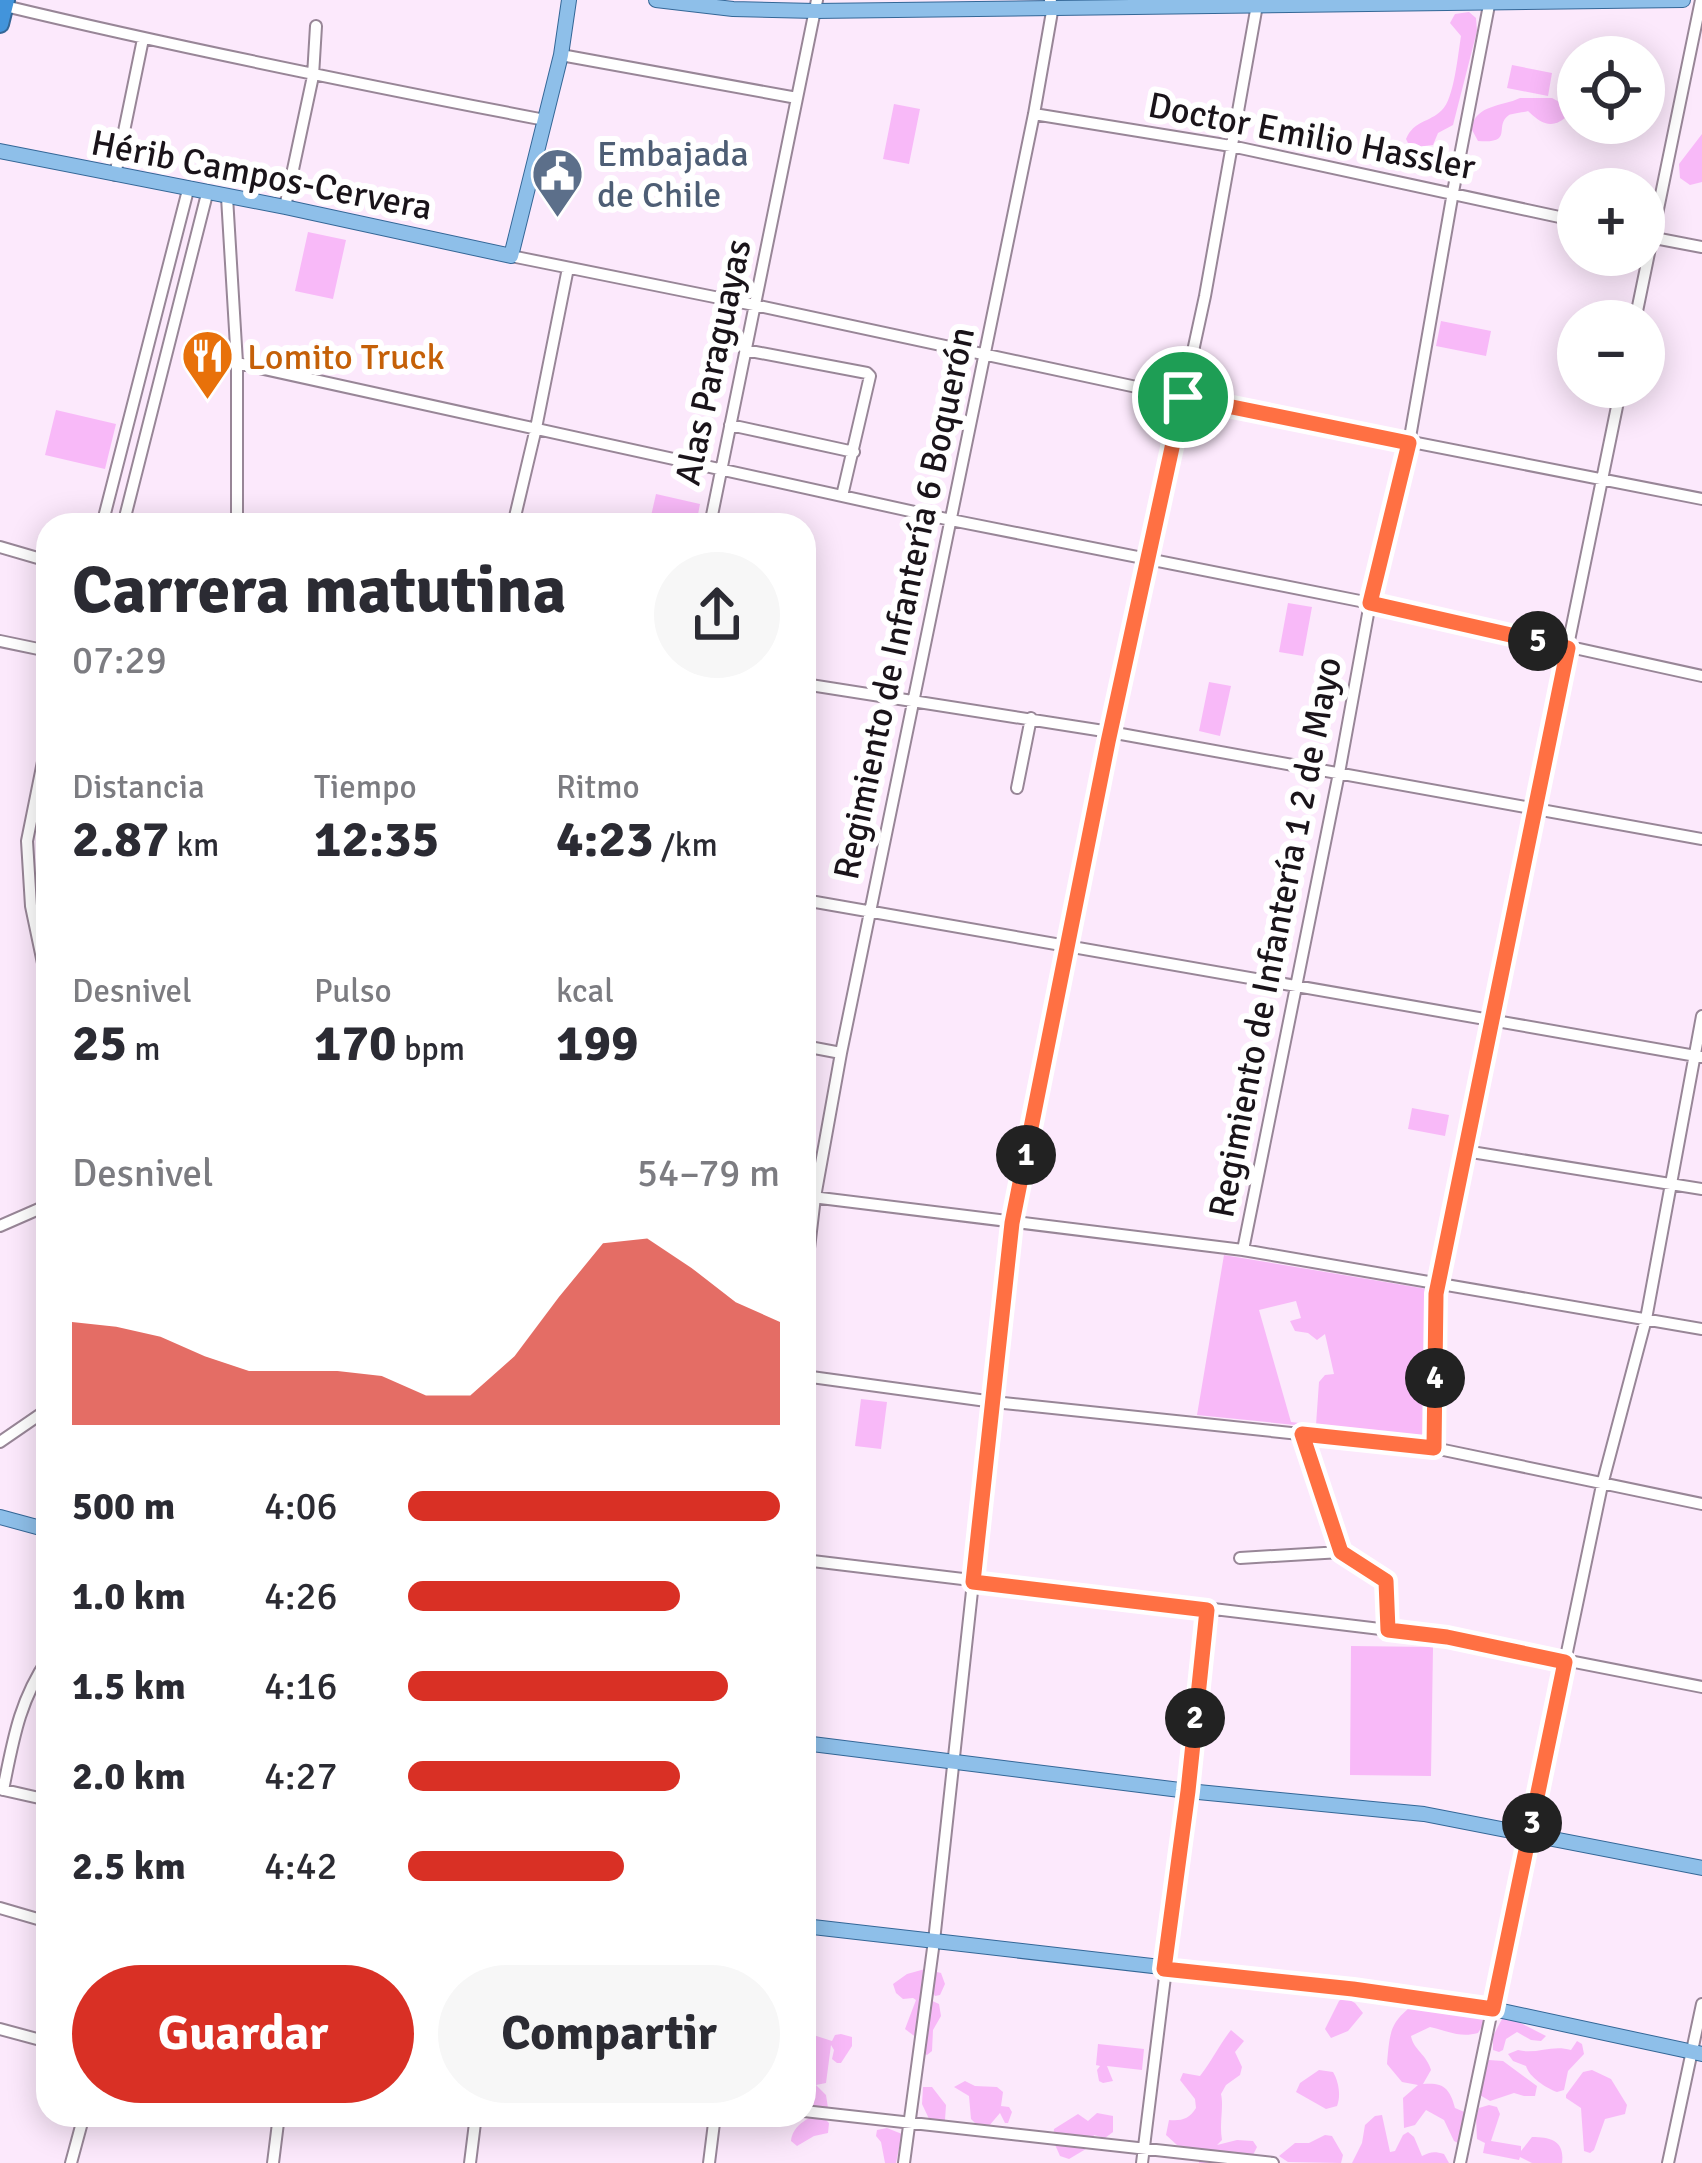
<!DOCTYPE html>
<html lang="es">
<head>
<meta charset="utf-8">
<style>
  body { margin:0; font-family:Signika,sans-serif; background:#f7f7f7; color:#2b2b33; height:100vh; display:flex; flex-direction:column; font-size:45px; white-space:nowrap }
  * { box-sizing:border-box; margin:0 }
  p { font-size:39px; color:#7c7c81 }
  .icon { flex:none; width:66px; height:66px; fill:none; stroke:currentColor; stroke-width:2; stroke-linecap:round; stroke-linejoin:round }
  .map { position:relative; flex:1; overflow:hidden }
  .side { position:absolute; left:36px; top:513px; width:780px; height:1614px; display:flex; flex-direction:column; background:#fff; border-radius:36px; box-shadow:0 6px 30px #0003 }
  .side>* { flex:none }
  .fabs { position:absolute; left:1557px; top:36px; display:grid; gap:24px }
  .fabs a { display:grid; place-items:center; width:108px; height:108px; border-radius:50%; background:#fff; box-shadow:0 6px 30px #0003; font-size:60px }
  .pin { position:absolute; display:grid; place-items:center; width:102px; height:102px; color:#fff; margin:-51px; border:6px solid #fff; border-radius:50%; box-shadow:0 3px 12px #0007 }
  .km { position:absolute; width:60px; height:60px; margin:-30px; border-radius:50%; background:#222; color:#fff; font-size:33px; line-height:60px; text-align:center }
  .round { display:grid; place-items:center; flex:none; width:126px; height:126px; border-radius:63px; background:#f7f7f7 }
  .head { display:flex; align-items:center; justify-content:space-between; height:204px; padding:0 36px }
  h1 { font-size:66px; font-weight:700; line-height:90px }
  .stats { display:grid; grid-template-columns:repeat(3,1fr); gap:18px; height:204px; padding:12px 36px }
  .stats div { display:grid; align-content:center }
  .stats b { font-size:51px; font-weight:700 }
  .stats small { font-size:33px; font-weight:400 }
  .stats p { font-size:33px }
  .chart { height:336px; padding:24px 36px }
  .chart p { display:flex; justify-content:space-between }
  .chart svg { width:100%; height:216px; margin-top:12px; fill:#d93025; opacity:.7 }
  .cta { display:flex; gap:24px; margin-top:auto; padding:24px 36px }
  .cta a { flex:1; height:138px; border-radius:72px; background:#d93025; color:#fff; font-size:48px; font-weight:700; line-height:138px; text-align:center }
  .cta a+a { background:#f7f7f7; color:#2b2b33 }
  ul { padding:0 36px; list-style:none; font-size:39px }
  li { display:grid; grid-template-columns:192px 144px 1fr; align-items:center; height:90px }
  li i { height:30px; border-radius:15px; background:#d93025 }
  .map>svg:first-child { display:block }
  .green { fill:#f8b9f8; fill-rule:evenodd }
  .lines { fill:none; stroke-linecap:round; stroke-linejoin:round }
  .minor-casing { stroke:#988697; stroke-width:14 }
  .major-casing { stroke:#346797; stroke-width:16 }
  .highway-casing { stroke:#346797; stroke-width:20 }
  .minor { stroke:#fff; stroke-width:10 }
  .major { stroke:#8ebfe9; stroke-width:14 }
  .highway { stroke:#4294db; stroke-width:16 }
  .route-casing { stroke:#fff; stroke-width:24 }
  .route { stroke:#ff7043; stroke-width:15 }
  .labels { text-anchor:middle; stroke-width:12; stroke-linejoin:round; paint-order:stroke }
  .street-label { font-size:36px; fill:#1a141a; stroke:#fff }
  .service-label { font-size:36px; fill:#4e5e75; stroke:#fff; text-anchor:start }
  .food-label { font-size:36px; fill:#c56008; stroke:#fff; text-anchor:start }
</style>
</head>
<body>
<div class="map">
<svg width="1702" height="2163" viewBox="0 0 1702 2163">
  <rect width="100%" height="100%" fill="#fce9fc"/>
  <path class="green" d="M1469,12l7,6 1,13 -24,94 -15,8 -5,12 -17,2 -8,-4 -2,-4c8,-19 23,-16 36,-29 12,-11 16,-56 19,-74l-11,-13 5,-9z
    M1512,65l40,8 -4,23 -41,-8z
    M1520,98h32l15,8 2,8c-15,16 -27,11 -41,-3 -2,1 -17,3 -19,4 -16,11 6,29 -31,26l-7,-13c6,-24 30,-21 49,-30z
    M894,104l26,5 -11,55 -26,-5z
    M1702,134v48l-12,3 -10,-7 -1,-14z
    M308,232l38,8 -13,59 -38,-8z
    M1441,321l50,10 -5,25 -50,-10z
    M56,410l60,14 -11,45 -60,-14z
    M656,494l44,10 -4,21h-47z
    M1288,603l24,4 -9,49 -24,-4z
    M1209,682l22,4 -11,50 -21,-5z
    M1412,1108l37,7 -4,21 -37,-7z
    M1224,1255l203,34 3,3 -3,144 -3,2 -227,-23zM1296,1301l5,17 -11,3 5,10 13,2 9,7 8,-6 9,40 -9,1 -6,7 -3,43 -25,-3 -32,-112z
    M861,1399l26,3 -6,47 -26,-3z
    M1351,1646l82,1 -2,129 -81,-1z
    M925,1969l16,4 4,11 -5,11 -5,1 -6,-10 -3,12 13,6 2,12 -8,14 -1,21 -5,4 -7,-3 1,-11 -16,-12 11,-29 -3,-2 -10,1 -7,-6 -3,-9 14,-10z
    M1344,1997l11,6 8,10 -15,18 -17,7 -6,-9 14,-28z
    M1418,2001l75,8 -15,24c-18,5 -31,-2 -48,-6l-19,9c2,13 16,19 20,34l-8,14c20,-2 27,4 32,24l14,6 5,7 -10,25 -10,-5 -10,-21 -18,-10 -11,15 -11,3 -1,-30 15,-13 -16,-3 -15,-18c3,-35 3,-42 31,-63z
    M1511,2018l35,18 -5,5 -10,-1 -14,-8 -11,7 -3,11 -4,2 -6,-2v-14l9,-17z
    M1231,2030l13,11 -9,11 7,15 -2,8 -14,10 -5,9c3,13 -2,29 1,46l-5,5 20,-5 16,1 4,6 -8,16h-50v-12l-22,-6 -11,-10 3,-15c13,1 20,-1 27,-12l-1,-9 -15,-19 3,-7 17,3c12,-15 19,-31 31,-46z
    M804,2032l28,9 3,-6 6,-1 11,3v9l-11,17h-4l-5,-4 2,-9 -3,-5 -5,38 -10,2 10,10 2,13 -8,6 9,9 -1,10 -14,3 -17,10 -6,-5c2,-15 13,-20 25,-27l-12,-2z
    M1577,2041l5,3 2,10 -16,17 -4,19 -7,2c-11,-4 -28,-15 -31,-26l-13,-5 -5,-7 10,-4c18,5 34,-6 53,0z
    M1098,2044l46,5 -2,21 -35,-4 6,15 -10,2 -4,-2 -2,-11 3,-4 -4,-1z
    M1489,2060l14,1 34,25 -2,10h-11l-10,-3 -24,8 -12,-7 -6,-24z
    M1319,2070l14,2c6,10 8,24 4,34l-11,3 -30,-17 4,-9z
    M1592,2070l19,9 16,26 -2,9 -20,5 -11,31 -4,3 -6,-2 -3,-43 -15,-10v-3l17,-23z
    M965,2081l10,5 22,1 6,5 -2,14 8,1 3,5 -4,11h-3l-5,-10 -12,14 -11,-2 -6,-6 -2,-23 -15,-9z
    M923,2087h9l14,18 -1,15 -5,3 -10,-2 -8,-17z
    M1489,2105l8,2 3,7 -9,27 30,5v5l11,-14c19,0 33,4 30,26h-30l-12,-6 -1,3 -36,-7 2,-10 -8,-4 -1,-22 3,-9z
    M1097,2113l16,3v16l-8,6 -11,-3 -3,11 -22,13 -9,-3 -7,-16 1,-11 24,-15 10,7z
    M1382,2115l8,37 5,-1 8,-16 5,-3 6,5 8,19c8,-4 12,-5 22,-2l5,9h-97l10,-20 3,-18 10,-9z
    M887,2128l15,6 -6,29h-11l-4,-21 -5,-6 1,-6z
    M1325,2135l7,1 11,19 -2,8 -53,-1 -9,-6 16,-13h14z"/>
  <g class="lines">
    <defs>
      <path id="minor" d="M5,6c179,43 359,79 540,114
        M561,55l236,43
        M1034,114l197,32 347,75
        M115,175l28,-136
        M227,197l10,166v162
        M285,207l28,-131 3,-50
        M1644,236l58,11
        M511,256l243,49 429,92 519,102
        M1635,321l66,-321
        M745,350l122,23 3,3 -28,120
        M237,363l714,157 419,83 332,73
        M730,425l124,27
        M102,525l86,-335
        M123,525l84,-331
        M513,525l23,-97 32,-160
        M710,525l107,-525
        M0,547l48,14
        M0,641l48,10
        M804,684l306,48 592,107
        M48,737l-21,104 4,65 17,81
        M1017,788l14,-70
        M48,826l-3,45 3,32
        M804,900l898,157
        M804,1046l37,7
        M1465,1151l237,38
        M804,1196l439,54 459,79
        M0,1226l48,-21
        M1243,1250l96,-477 31,-170 39,-160 44,-251 37,-192
        M804,1291l11,-94 26,-144 193,-939 19,-108 -3,-6
        M804,1376l190,26 440,46 268,56
        M1302,1434l39,118 45,29 2,49
        M0,1442l48,-33
        M1434,1448l3,-164 184,-897
        M1240,1558l101,-6
        M804,1560l643,77 255,50
        M0,1789l48,11
        M3,1790c10,-49 16,-89 45,-131
        M0,1908l48,14
        M0,2029l48,13
        M804,2111l469,52
        M71,2163l13,-48
        M273,2163l6,-48
        M470,2163l6,-48
        M709,2163l6,-48
        M904,2163l30,-222 78,-718 96,-481 97,-446 52,-291
        M1142,2163l46,-372 19,-181
        M1460,2163l142,-678 44,-166 56,-303
        M1668,2163l34,-159"/>
      <path id="major" d="M656,0l77,9 82,2 868,-11
        M0,151l285,56 226,49 50,-201 8,-55
        M0,1517l48,13
        M804,1743l384,48 236,23 278,54
        M804,1926l549,63 140,20 209,45"/>
      <path id="highway" d="M0,24l6,-24"/>
    </defs>
    <use href="#minor" class="minor-casing"/>
    <use href="#major" class="major-casing"/>
    <use href="#highway" class="highway-casing"/>
    <use href="#minor" class="minor"/>
    <use href="#major" class="major"/>
    <use href="#highway" class="highway"/>
  </g>
  <g class="lines">
    <defs>
      <path id="route" d="M1183,397l226,46 -39,160 198,45 -132,646 -2,154 -132,-14 39,118 45,29 2,49 59,7 118,25 -72,347 -140,-20 -189,-20 24,-178 19,-181 -234,-28 39,-359 96,-481z"/>
    </defs>
    <use href="#route" class="route-casing"/>
    <use href="#route" class="route"/>
  </g>
  <defs>
    <symbol id="civic-pin" viewBox="-11 -11 22 30"><path d="M0 17L-7.5 6A9.5 9.5 0 1 1 7.5 6Z" fill="#5c6f8a" stroke="#fff"/><path d="M-.6-6.5H3V-4.5H.6V-3L4-1V1h2V6H-6V1h2V-1L-.6-3ZM-1.2 2.5V6h2.4V2.5Z" fill="#fff"/></symbol>
    <symbol id="restaurant-pin" viewBox="-11 -11 22 30"><path d="M0 17L-7.5 6A9.5 9.5 0 1 1 7.5 6Z" fill="#e8710a" stroke="#fff"/><path d="M-5-6h1v4h1v-4h1v4h1v-4h1v5L-1.5 .5V6h-2V.5L-5-1ZM5-6V6H3V1.5H1.5Q1.5-4 5-6Z" fill="#fff"/></symbol>
  </defs>
  <g fill-rule="evenodd">
    <use href="#civic-pin" x="528" y="144" width="59" height="81"/>
    <use href="#restaurant-pin" x="178" y="326" width="59" height="81"/>
  </g>
  <g class="labels">
    <g class="street-label">
      <text transform="translate(1312 135) rotate(11)" y="13">Doctor Emilio Hassler</text>
      <text transform="translate(262 174) rotate(11)" y="13">Hérib Campos-Cervera</text>
      <text transform="translate(712 362) rotate(-78)" y="13">Alas Paraguayas</text>
      <text transform="translate(903 603) rotate(-78)" y="13">Regimiento de Infantería 6 Boquerón</text>
      <text transform="translate(1274 937) rotate(-79)" y="13">Regimiento de Infantería 1 2 de Mayo</text>
    </g>
    <g class="service-label">
      <text x="597" y="166">Embajada<tspan x="597" dy="41">de Chile</tspan></text>
    </g>
    <g class="food-label">
      <text x="247" y="369">Lomito Truck</text>
    </g>
  </g>
</svg>
<div class="fabs">
<a><svg class="icon" aria-label="locate" viewBox="0 0 24 24"><circle cx="12" cy="12" r="6"/><path d="M12 2v4M12 18v4M2 12h4M18 12h4"/></svg></a>
<a>+</a>
<a>−</a>
</div>
<div class="pin" style="left:1183px;top:397px;background:#1e9e55"><svg class="icon" aria-label="arrive" viewBox="0 0 24 24"><path d="M6 21V4h12l-3 4 3 4H6"/></svg></div>
<b class="km" style="left:1026px;top:1155px">1</b>
<b class="km" style="left:1195px;top:1718px">2</b>
<b class="km" style="left:1532px;top:1823px">3</b>
<b class="km" style="left:1435px;top:1378px">4</b>
<b class="km" style="left:1538px;top:641px">5</b>
<section class="side">
<div class="head"><div><h1>Carrera matutina</h1><p>07:29</p></div><a class="round"><svg class="icon" aria-label="share" viewBox="0 0 24 24"><path d="M12 15V3M7 8l5-5 5 5M5 13v7h14v-7"/></svg></a></div>
<div class="stats">
<div><p>Distancia</p><b>2.87<small> km</small></b></div>
<div><p>Tiempo</p><b>12:35</b></div>
<div><p>Ritmo</p><b>4:23<small> /km</small></b></div>
</div>
<div class="stats">
<div><p>Desnivel</p><b>25<small> m</small></b></div>
<div><p>Pulso</p><b>170<small> bpm</small></b></div>
<div><p>kcal</p><b>199</b></div>
</div>
<div class="chart"><p><span>Desnivel</span>54–79 m</p>
<svg viewBox="0 0 160 44" preserveAspectRatio="none"><path d="M0 44V23L10 24L20 26L30 30L40 33L50 33L60 33L70 34L80 38L90 38L100 30L110 18L120 7L130 6L140 12L150 19L160 23V44z"/></svg>
</div>
<ul>
<li><b>500 m</b>4:06<i style="width:100%"></i></li>
<li><b>1.0 km</b>4:26<i style="width:73%"></i></li>
<li><b>1.5 km</b>4:16<i style="width:86%"></i></li>
<li><b>2.0 km</b>4:27<i style="width:73%"></i></li>
<li><b>2.5 km</b>4:42<i style="width:58%"></i></li>
</ul>
<div class="cta"><a>Guardar</a><a>Compartir</a></div>
</section>
</div>
</body>
</html>
